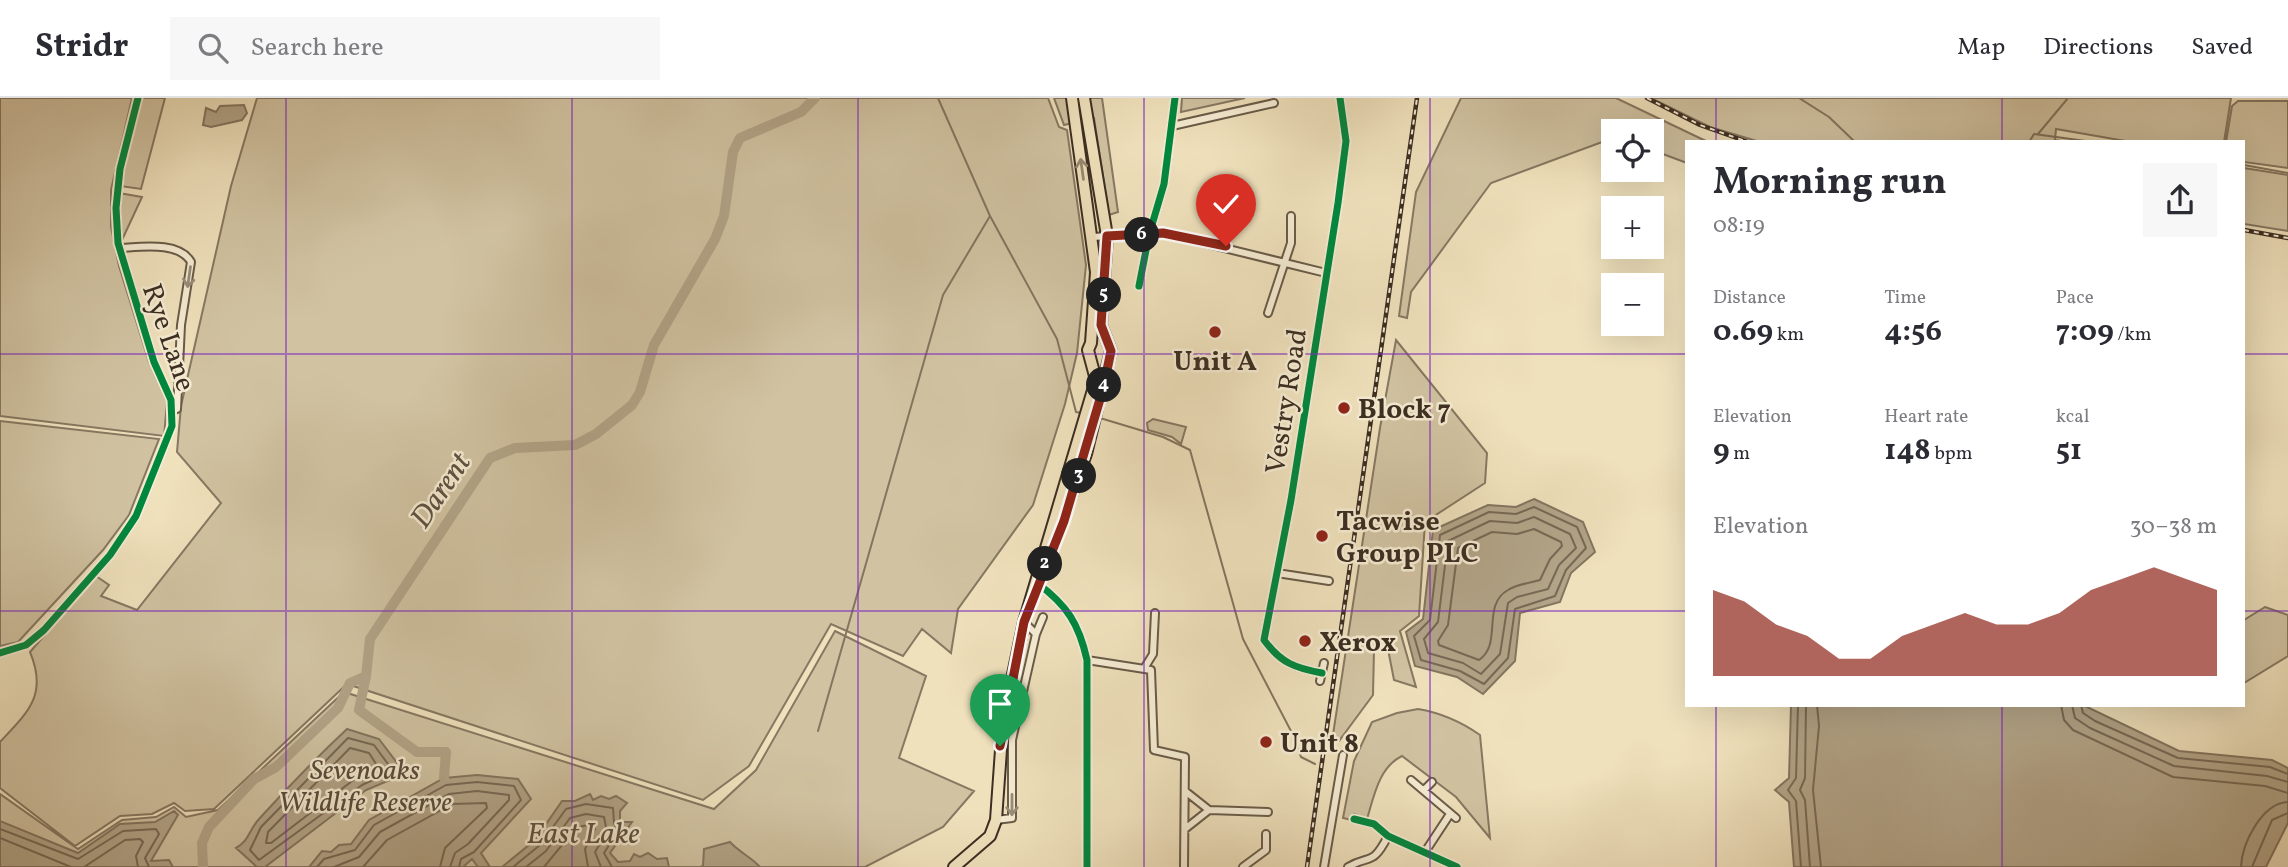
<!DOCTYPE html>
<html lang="en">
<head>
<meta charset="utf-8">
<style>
  body { margin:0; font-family:Vollkorn,serif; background:#f7f7f7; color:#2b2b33; height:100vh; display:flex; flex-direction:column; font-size:26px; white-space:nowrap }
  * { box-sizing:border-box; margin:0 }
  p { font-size:23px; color:#7c7c81 }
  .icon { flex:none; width:38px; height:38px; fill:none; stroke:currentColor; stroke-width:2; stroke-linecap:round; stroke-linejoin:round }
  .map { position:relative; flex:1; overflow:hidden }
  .details { position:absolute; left:1685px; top:42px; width:560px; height:567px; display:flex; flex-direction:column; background:#fff; border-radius:0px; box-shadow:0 7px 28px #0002 }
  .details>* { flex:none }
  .tools { position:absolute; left:1601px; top:21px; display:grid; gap:14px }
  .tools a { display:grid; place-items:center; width:63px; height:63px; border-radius:0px; background:#fff; box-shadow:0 7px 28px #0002; font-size:35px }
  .pin { position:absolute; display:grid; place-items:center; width:60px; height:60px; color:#fff; margin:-72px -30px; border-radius:50% 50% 50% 0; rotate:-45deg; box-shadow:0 0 7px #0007 }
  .pin .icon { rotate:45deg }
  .km { position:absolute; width:35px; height:35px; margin:-18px; border-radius:50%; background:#222; color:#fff; font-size:19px; line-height:35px; text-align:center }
  .round { display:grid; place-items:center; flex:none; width:74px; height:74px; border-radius:0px; background:#f7f7f7 }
  .overview { display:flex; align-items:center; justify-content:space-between; height:119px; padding:0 28px }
  h1 { font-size:38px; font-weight:700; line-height:52px }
  .metrics { display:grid; grid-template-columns:repeat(3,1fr); gap:10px; height:119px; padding:7px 28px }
  .metrics div { display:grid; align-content:center }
  .metrics b { font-size:30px; font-weight:700 }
  .metrics small { font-size:19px; font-weight:400 }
  .metrics p { font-size:19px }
  .chart { height:196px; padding:14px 28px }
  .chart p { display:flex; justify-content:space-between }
  .chart svg { width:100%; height:126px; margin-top:7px; fill:#8f2418; opacity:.7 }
  header { display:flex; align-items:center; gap:42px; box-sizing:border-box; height:98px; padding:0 35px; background:#fff; border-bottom:2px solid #e1e1e2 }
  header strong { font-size:33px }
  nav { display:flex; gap:38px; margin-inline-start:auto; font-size:24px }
  .search { width:490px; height:63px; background:#f7f7f7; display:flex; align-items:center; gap:18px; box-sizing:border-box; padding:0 24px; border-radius:0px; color:#7c7c81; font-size:26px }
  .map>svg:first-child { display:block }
  .green { fill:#d1c3a2; stroke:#867862; stroke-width:2 }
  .water { fill:#b2a488; stroke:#83755f; stroke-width:2 }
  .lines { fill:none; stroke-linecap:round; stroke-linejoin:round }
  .shore { stroke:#776955; stroke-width:2 }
  .stream { stroke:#83755f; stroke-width:2 }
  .river { stroke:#b2a488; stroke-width:10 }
  .minor-casing { stroke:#695b48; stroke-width:10 }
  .primary-casing { stroke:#3c2e22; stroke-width:14 }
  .minor { stroke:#f5ecd3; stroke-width:6 }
  .primary { stroke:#efe1bc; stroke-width:10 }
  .rail-casing { stroke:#3c2e22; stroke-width:4.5 }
  .rail { stroke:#f5ecd3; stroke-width:2; stroke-dasharray:5; stroke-linecap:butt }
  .cycleway-casing { stroke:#f5ecd3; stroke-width:11 }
  .cycleway { stroke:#00873e; stroke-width:7 }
  .oneway { stroke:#96886f }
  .oneway2 { stroke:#988d7a }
  .route-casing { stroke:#fff; stroke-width:14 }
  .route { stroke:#8f2418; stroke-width:9 }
  .grid { fill:none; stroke:#7b2cbf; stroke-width:2; stroke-opacity:0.55 }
  .poi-dot { fill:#8f2418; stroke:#f5ecd3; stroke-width:2.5 }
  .labels { text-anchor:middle; stroke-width:5; stroke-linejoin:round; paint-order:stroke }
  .street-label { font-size:28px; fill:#3c2e22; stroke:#f5ecd3 }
  .poi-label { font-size:28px; font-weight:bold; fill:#3c2e22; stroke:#f5ecd3; text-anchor:start }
  .park-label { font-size:28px; font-style:italic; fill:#5a4c3c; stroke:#f5ecd3 }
  .water-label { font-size:30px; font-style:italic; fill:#5f5141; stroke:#f5ecd3 }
</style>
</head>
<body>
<header>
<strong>Stridr</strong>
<div class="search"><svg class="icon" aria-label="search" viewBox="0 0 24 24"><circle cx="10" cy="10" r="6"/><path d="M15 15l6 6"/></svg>Search here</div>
<nav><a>Map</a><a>Directions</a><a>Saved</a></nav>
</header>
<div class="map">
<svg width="2288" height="769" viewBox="0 0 2288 769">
  <rect width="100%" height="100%" fill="#efe1bc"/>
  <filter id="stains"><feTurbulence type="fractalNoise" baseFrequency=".00286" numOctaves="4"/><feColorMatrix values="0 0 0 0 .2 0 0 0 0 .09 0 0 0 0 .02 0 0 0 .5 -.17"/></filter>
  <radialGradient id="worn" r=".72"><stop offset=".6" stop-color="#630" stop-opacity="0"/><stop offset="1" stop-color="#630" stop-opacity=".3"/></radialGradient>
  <path class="green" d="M0,0h132l-21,92v37l8,39 30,96 18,40 -3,34 -164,-20z
    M141,0h24l-24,91 -21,-3z
    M257,0h791l11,29 8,3 19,135 -9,88 -12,51 -32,101 -75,104 -7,44 -29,-24 -19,27 -72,-32 -82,142 -46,34 -356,-116 -133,125 -29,2 -11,-8 -22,11 -32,2 -45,30 -75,-58v-46c28,-30 48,-47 30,-90l66,-76 13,9 -8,11 36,14 84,-107 -44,-51 4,-46 50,-220z
    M1054,0h48l16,114 -9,3 -15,-97 -30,7z
    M1182,0h63l-64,14z
    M1461,0h155l92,44h-21v21l-35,-13v-19h-38l-1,7 -122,45 -80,109 -4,26 -8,-2 17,-124z
    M1651,0h580l-7,44h-93l-75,-13 -1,11 12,2h-307l-50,-15z
    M2238,3h50v67l-44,-6v-20h-18l6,-36z
    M2244,70l44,7v56l-44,-7z
    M119,95l23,4 -20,43z
    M1396,242l91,113 -2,30 -60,39 -6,94 -19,15 16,56 -22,-7 -8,-41 -12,11 -1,45 -34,46h-7l48,-313z
    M1153,321l33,8 -5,17 -9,-7 -24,-7 -1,-7z
    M0,323l159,18 -30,76 -26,35 -85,92 -18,4z
    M2265,509l23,8v41l-44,27v-63z
    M835,533l91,45 -27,82 75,33 -31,36 -78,40h-865v-73l78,55 44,-29 34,-3 18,-10 12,10 32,-7 126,-118 370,117 42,-39z
    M1418,611c24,4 42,12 62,26l10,103 -34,-41 -54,-41c-23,11 -28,40 -35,63l-13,-5 -2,6 -9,-2 11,-57 18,-39 25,-9z"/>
  <path class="water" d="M244,7l3,8 -5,7 -31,7 -8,-2 3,-17 10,4 4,-6z
    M1534,401l49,23 12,30 -24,21 -11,29 -40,11 -5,48 -32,33 -26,-17 -42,-11 -9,-34 17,-13 10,-89 55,-25 28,2z
    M1791,607h292l96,46 93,9 16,8v55l-22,44h-472l-5,-65 -14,-12 14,-12z
    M347,631l32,10 18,24 -7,17 -24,10 -101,77h-8l-21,-19c13,-7 13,-18 23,-29 28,-31 57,-61 88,-90z
    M477,677l41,4 13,20 -50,54 9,14h-12l-6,-8 -9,8h-154l13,-16 9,1 8,-7 12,-1 18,-24 75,-42z
    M590,696l3,6 8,-4 8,3 7,-3 11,7 -7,8v11h12l-22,31 8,9 12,-1 4,-7 6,3 8,-4 9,6 10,-1 2,9h-167l33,-27 27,-39h13z
    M174,713l4,4 -27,46 18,-1 4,7h-173v-46l78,32 42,-29 35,-2z
    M730,744c9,10 21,15 30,25h-60l3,-1 1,-17z"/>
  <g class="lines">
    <path class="shore" d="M1534,409l43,20 9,21 -20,22 -11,26 -40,13 -7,49 -24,26 -24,-13 -39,-11 -7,-24 16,-16 10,-85 49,-23 27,2z
      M1534,419l36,17 6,14 -17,17 -11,24 -31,8 -9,6 -8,51 -19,20 -18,-11 -35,-10 -4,-14 14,-17 10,-81 42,-20 27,2z
      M1534,431l27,13 1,4 -12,13 -10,21c-10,3 -23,4 -32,10 -27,15 -5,54 -29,70l-40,-15 -1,-4 10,-16 10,-77 34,-16 25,2z
      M1798,607l-2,73 -8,12 8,11 5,66
      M1806,607l-1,73 -5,12 5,10 5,67
      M1817,607l2,21 -6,64 8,77
      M2061,607l3,15 9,10 100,47 92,9 23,7
      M2072,607l3,13 15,10 84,38 93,10 21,6
      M2081,607l2,8 12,8 83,37 92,9 18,7
      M348,640l26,7 14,19 -3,10 -23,11 -103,75 -9,-10 11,-23z
      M350,650l19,5 9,14 -22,11 -85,65h-5l2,-11z
      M0,731l78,30 45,-28 33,-2 3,5 -14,24 4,9
      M0,740l71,29
      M84,769l41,-27 15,-1 3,3 -7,14 2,11
      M317,769l7,-8 31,-9 19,-25 72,-40 31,-3 37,4 7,14 -47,52 -13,7 -2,8
      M334,769l25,-10 21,-25 69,-38 28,-3 32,4v5l-41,44 -13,9 -5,14
      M363,769l24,-27 65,-36 34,-1 1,5 -42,40 -5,19
      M513,769l27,-22 26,-36 20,-5 27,4 1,15 4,8 -14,22 8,14
      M526,769l20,-16 24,-33 16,-4 18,3 3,15 -12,20 6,15
      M544,769l32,-39 11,-3 8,4 -10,20 3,18
      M2241,769c1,-24 21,-64 47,-65
      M2252,769l20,-47 16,-7"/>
    <path class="stream" d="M1799,0l30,19 26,25
      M2038,36l30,-36
      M2029,44l5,-8 59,8
      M2244,67l44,8
      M990,118l67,123 19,73 5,1
      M1100,320l63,19 27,13 53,189 49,94 9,24 14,7
      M818,633l125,-436 47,-79 -52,-118"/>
    <path class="river" d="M366,578l-7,34 58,42h29l-2,26
      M203,769l-1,-24 7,-16 45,-48 22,-12 62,-59 12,-25 16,-7 4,-37 120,-181 25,-10 60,-3 21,-11 36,-29 8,-13 14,-47 61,-106 9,-23 9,-64 7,-14 61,-26 14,-14"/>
    <defs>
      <path id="minor" d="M1172,28l102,-23
        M1092,139l71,-4 163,40
        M119,150c22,-1 60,-7 72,14l-10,63 -4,84 -3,1
        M1139,188l10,-51 15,-51 11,-86
        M1268,215l23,-70v-27
        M1277,475l52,8
        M1037,485c30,22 42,41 50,77v207
        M1036,536l7,-17
        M0,555l26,-8 18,-15 66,-75 26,-39 36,-90 -1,-26 -17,-38 -36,-119 -2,-35 4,-39 18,-71
        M1087,562l64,10 3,80 31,7 -1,110
        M1145,569l8,-13 2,-41
        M1322,575c-27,-5 -41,-10 -58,-33l27,-140 47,-297 8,-62 -6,-43
        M1320,583l4,-18
        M1411,682l45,38
        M1424,692l8,-8
        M1185,693l24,19 59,2
        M1354,721l20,5 14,12 69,31
        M996,722l16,-2v-78l24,-106 -12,-12
        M1185,731l24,-19
        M1425,754l25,-38
        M1243,769l23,-17v-16
        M1324,769l19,-112
        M1348,769c22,-13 24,0 40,-31"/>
      <path id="primary" d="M1056,441l30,-85 25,-103 -10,-26 6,-89 -23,-138
        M954,769l36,-31 6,-16 7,-98 21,-100 72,-242 -8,-30 3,-7 5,-71 -24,-174"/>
    </defs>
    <use href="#minor" class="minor-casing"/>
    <use href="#primary" class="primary-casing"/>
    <use href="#minor" class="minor"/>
    <use href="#primary" class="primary"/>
    <defs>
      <path id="rail" d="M1647,0l53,27 48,17
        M2244,132l44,8
        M1307,769l110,-769"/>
    </defs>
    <use href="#rail" class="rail-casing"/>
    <use href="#rail" class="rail"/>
    <defs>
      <path id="cycleway" d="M1139,188l10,-51 15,-51 11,-86
        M1060,432l30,-90
        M1037,485c30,22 42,41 50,77v207
        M0,555l26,-8 18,-15 66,-75 26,-39 36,-90 -1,-26 -17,-38 -36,-119 -2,-35 4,-39 18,-71
        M1322,575c-27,-5 -41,-10 -58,-33l27,-140 47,-297 8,-62 -6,-43
        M1354,721l20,5 14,12 69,31"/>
    </defs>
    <use href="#cycleway" class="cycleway-casing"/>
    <use href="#cycleway" class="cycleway"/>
  </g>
  <defs><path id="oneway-shaft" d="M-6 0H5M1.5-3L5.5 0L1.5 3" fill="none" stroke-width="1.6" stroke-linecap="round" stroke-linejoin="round" transform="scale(1.75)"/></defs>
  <use class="oneway" href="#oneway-shaft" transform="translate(1082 71) rotate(-98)"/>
  <g class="oneway2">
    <use href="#oneway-shaft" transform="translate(189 179) rotate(98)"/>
    <use href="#oneway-shaft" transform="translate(1012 707) rotate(90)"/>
  </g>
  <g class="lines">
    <defs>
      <path id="route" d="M1000,648l24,-124 40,-101 39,-132 8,-38 -10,-26 6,-89 56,-3 63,13"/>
    </defs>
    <use href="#route" class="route-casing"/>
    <use href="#route" class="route"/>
  </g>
  <path class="grid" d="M286,0v769M572,0v769M858,0v769M1144,0v769M1430,0v769M1716,0v44M2002,0v44M0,256h1687M2244,256h44M0,513h1687M2244,513h44M1716,607v162M2002,607v162"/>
  <g class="poi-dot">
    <circle cx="1215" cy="234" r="7"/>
    <circle cx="1344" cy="310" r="7"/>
    <circle cx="1322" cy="438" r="7"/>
    <circle cx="1305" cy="543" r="7"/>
    <circle cx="1266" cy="644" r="7"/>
  </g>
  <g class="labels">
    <g class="street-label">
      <text transform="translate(170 239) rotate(71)" y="10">Rye Lane</text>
      <text transform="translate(1285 303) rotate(-81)" y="10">Vestry Road</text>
    </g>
    <g class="poi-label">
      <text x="1215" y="272" text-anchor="middle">Unit A</text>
      <text x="1358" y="320">Block 7</text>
      <text x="1336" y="432">Tacwise<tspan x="1336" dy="32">Group PLC</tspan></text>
      <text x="1319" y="553">Xerox</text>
      <text x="1280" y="654">Unit 8</text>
    </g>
    <g class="park-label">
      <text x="365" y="681">Sevenoaks<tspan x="365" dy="32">Wildlife Reserve</tspan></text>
    </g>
    <g class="water-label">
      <text transform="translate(440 392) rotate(-56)" y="10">Darent</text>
      <text x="583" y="745">East Lake</text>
    </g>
  </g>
  <rect width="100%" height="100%" filter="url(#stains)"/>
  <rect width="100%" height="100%" fill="url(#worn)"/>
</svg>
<div class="tools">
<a><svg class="icon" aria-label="locate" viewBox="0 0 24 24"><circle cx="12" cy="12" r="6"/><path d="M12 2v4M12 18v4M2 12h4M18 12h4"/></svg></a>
<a>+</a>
<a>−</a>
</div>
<div class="pin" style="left:1000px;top:648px;background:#1e9e55"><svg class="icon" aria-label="arrive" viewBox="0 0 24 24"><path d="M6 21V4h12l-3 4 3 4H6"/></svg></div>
<div class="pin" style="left:1226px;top:148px;background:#d93025"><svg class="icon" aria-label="check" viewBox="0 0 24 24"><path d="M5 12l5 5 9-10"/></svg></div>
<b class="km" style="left:1045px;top:466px">2</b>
<b class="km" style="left:1079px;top:378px">3</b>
<b class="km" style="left:1104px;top:287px">4</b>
<b class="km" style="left:1104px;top:197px">5</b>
<b class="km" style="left:1142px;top:137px">6</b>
<section class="details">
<div class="overview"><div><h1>Morning run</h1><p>08:19</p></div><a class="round"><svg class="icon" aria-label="share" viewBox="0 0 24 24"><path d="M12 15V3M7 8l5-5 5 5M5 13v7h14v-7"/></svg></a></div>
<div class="metrics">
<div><p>Distance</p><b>0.69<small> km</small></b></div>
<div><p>Time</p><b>4:56</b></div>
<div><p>Pace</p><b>7:09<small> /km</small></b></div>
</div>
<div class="metrics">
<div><p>Elevation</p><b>9<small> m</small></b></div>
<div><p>Heart rate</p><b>148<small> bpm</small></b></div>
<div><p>kcal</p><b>51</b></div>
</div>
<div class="chart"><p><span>Elevation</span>30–38 m</p>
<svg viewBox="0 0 160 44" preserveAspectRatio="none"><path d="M0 44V14L10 18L20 26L30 30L40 38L50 38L60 30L70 26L80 22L90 26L100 26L110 22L120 14L130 10L140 6L150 10L160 14V44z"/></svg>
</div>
</section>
</div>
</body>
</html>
